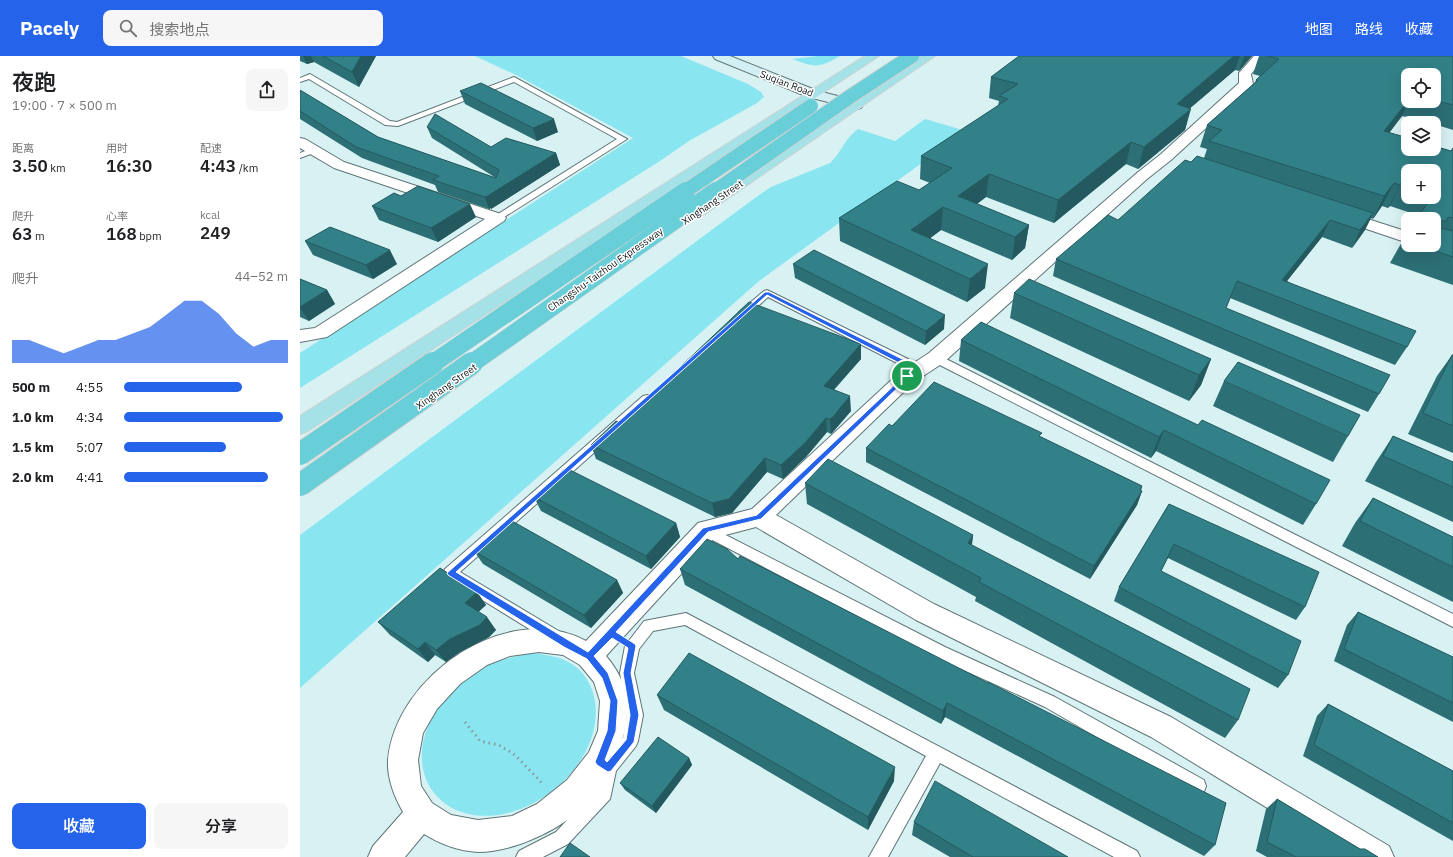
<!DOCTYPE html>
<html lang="zh">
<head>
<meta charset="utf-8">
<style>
  body { margin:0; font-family:"IBM Plex Sans","Noto Sans SC",sans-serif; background:#f6f6f6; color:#202124; height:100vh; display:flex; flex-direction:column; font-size:15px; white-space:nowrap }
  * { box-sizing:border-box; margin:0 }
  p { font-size:13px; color:#757577 }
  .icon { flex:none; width:22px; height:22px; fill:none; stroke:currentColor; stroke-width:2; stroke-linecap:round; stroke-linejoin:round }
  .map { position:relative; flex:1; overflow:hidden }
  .panel { display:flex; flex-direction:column; background:#fff; width:300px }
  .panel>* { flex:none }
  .fabs { position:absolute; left:1101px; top:12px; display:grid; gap:8px }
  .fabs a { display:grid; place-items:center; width:40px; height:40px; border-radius:8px; background:#fff; box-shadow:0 4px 16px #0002; font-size:20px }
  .pin { position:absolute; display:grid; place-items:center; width:34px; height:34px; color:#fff; margin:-17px; border:2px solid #fff; border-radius:50%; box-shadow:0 1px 4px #0007 }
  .round { display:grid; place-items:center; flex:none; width:42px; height:42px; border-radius:8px; background:#f6f6f6 }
  .head { display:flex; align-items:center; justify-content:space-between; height:68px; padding:0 12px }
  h1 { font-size:22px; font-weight:600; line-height:30px }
  .metrics { display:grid; grid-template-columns:repeat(3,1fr); gap:6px; height:68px; padding:4px 12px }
  .metrics div { display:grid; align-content:center }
  .metrics b { font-size:17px; font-weight:600 }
  .metrics small { font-size:11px; font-weight:400 }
  .metrics p { font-size:11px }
  .chart { height:112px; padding:8px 12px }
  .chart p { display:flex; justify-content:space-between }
  .chart svg { width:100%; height:72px; margin-top:4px; fill:#2563eb; opacity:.7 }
  .action { display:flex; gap:8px; margin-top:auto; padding:8px 12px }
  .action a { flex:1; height:46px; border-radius:8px; background:#2563eb; color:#fff; font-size:16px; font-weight:600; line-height:46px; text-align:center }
  .action a+a { background:#f6f6f6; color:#202124 }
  ul { padding:0 12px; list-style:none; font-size:13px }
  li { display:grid; grid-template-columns:64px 48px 1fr; align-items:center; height:30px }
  li i { height:10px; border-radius:5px; background:#2563eb }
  header { display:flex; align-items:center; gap:24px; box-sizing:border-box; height:56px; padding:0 20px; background:#2563eb; color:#fff }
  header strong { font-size:19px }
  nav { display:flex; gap:22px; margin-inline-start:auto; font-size:14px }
  .search { width:280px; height:36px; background:#f6f6f6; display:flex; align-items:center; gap:10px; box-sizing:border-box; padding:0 14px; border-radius:8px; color:#757577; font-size:15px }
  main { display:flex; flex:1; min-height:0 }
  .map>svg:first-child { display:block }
  .green { fill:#89e6f0 }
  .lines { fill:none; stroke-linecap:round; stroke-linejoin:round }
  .lane-casing { stroke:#5f7577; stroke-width:2 }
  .street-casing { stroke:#5f7577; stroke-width:2 }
  .secondary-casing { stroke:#5f7577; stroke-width:2 }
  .primary-casing { stroke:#cfd1d1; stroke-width:2 }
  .path { stroke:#899c9d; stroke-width:3; stroke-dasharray:1.5 4; stroke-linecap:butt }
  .lane { fill:#fff; fill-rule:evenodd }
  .street { fill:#fff; fill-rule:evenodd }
  .secondary { fill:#d2f0f3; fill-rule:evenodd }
  .primary { fill:#a4e2e8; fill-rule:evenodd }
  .highway-bridge-far2-casing { stroke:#cfd1d1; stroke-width:16; stroke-linecap:butt }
  .highway-bridge-far1-casing { stroke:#cfd1d1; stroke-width:19; stroke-linecap:butt }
  .highway-bridge-casing { stroke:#cfd1d1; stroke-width:24; stroke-linecap:butt }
  .highway-bridge-far2 { stroke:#68ced8; stroke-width:14 }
  .highway-bridge-far1 { stroke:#68ced8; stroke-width:18 }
  .highway-bridge { stroke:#68ced8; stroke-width:22 }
  .wall { fill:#2c6f75; fill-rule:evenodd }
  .shaded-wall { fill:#245a5f }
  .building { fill:#338188; stroke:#245a5f }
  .route { fill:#2563eb; stroke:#fff; fill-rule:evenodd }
  .labels { text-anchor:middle; stroke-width:3; stroke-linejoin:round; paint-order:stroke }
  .far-street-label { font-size:10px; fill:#0e1717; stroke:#fff }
</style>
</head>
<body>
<header>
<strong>Pacely</strong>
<div class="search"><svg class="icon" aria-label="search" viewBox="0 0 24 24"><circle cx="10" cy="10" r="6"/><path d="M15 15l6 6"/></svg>搜索地点</div>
<nav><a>地图</a><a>路线</a><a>收藏</a></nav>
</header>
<main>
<section class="panel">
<div class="head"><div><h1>夜跑</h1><p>19:00 · 7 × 500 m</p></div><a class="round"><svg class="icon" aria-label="share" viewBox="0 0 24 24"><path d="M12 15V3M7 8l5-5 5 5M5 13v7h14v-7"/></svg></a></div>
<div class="metrics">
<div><p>距离</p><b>3.50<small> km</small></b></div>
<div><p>用时</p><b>16:30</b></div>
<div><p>配速</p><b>4:43<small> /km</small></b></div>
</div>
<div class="metrics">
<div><p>爬升</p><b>63<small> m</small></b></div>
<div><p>心率</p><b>168<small> bpm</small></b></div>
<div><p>kcal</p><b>249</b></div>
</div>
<div class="chart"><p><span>爬升</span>44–52 m</p>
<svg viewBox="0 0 160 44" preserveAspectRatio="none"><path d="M0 44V30L10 30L20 34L30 38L40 34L50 30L60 30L70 26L80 22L90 14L100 6L110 6L120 14L130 26L140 34L150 30L160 30V44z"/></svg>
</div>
<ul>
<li><b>500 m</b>4:55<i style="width:72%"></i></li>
<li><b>1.0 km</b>4:34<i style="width:97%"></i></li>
<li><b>1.5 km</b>5:07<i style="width:62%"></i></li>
<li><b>2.0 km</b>4:41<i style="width:88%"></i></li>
</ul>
<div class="action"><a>收藏</a><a>分享</a></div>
</section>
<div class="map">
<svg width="1153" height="801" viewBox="0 0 1153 801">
  <rect width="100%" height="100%" fill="#d8f1f3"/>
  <path class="green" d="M175,0h206l67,28 13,8 3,5 -7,6 -68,38 -29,20 -360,227v-35l333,-215 -117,-63z
    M518,0h22c-22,13 -25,11 -48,3z
    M625,63l41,12 -207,150 -459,407v-153l459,-340 12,-8 59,-24c12,-11 14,-24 28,-34l37,12z
    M233,597c13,2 26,3 37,10 15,8 23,24 25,39 10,67 -79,136 -141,107 -9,-4 -17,-12 -23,-20 -24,-38 3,-89 37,-112 20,-14 41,-20 65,-24z"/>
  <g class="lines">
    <defs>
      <path id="lane" d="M10,18l80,47 7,1 117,-45 113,62 -129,82 -3,-1 -1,-2 1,-2 122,-77 -103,-57 -116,44 -13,-1 -76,-46 -9,3v-4z
        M13,92h3v4l-16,6v-5z
        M467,234l141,69 4,18 -1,3h-8l-4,-16 -131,-67 -21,19h-8l-1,-2 1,-2 25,-21z
        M636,298l517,260v13l-521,-266 -1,-3 1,-3z
        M347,339l4,1 2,3 -2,3 -191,170 102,61 2,5 -2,5 -5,1 -5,-1 -107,-66 -2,-4 2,-4 198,-173z
        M406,469l239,122 110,50 149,83 2,6 -2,6 -6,2 -6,-2 -147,-85 -110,-50 -234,-123 -1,-4 1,-4z
        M386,557l451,238 3,6h-26l-174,-94 -52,94h-19l57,-101 -241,-131 -32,6 -14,18 -5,24 9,42 -5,26 -2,5 -20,25 -6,28 -42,45 -25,13h-27l3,-6 37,-19 40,-43 3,-18 -4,-7 2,-6 6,-2 3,1 17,-19 4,-23 -7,-42 5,-27 19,-25z"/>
      <path id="street" d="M954,0h13l-16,18 2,10 -2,3 -80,73 -24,19 -204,184 -29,19 -138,133 158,89 237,113 218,129 5,11h-46l-197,-120 -235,-117 -160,-93 -42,11 -108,118c25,29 26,59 13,93 -7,19 -16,37 -30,52 -24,27 -74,51 -111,51 -19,-1 -38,-8 -54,-18l-19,23h-37l5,-11 30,-34c-9,-16 -16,-34 -15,-52 8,-85 120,-161 198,-119l112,-118 54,-14 148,-137 29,-19 208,-180 24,-19 78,-71v-10zM239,596l24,3 17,10 14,17 6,19 -2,30 -9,21 -22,28 -30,24 -25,12 -34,4 -27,-5 -19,-12 -11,-17 -3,-26 5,-27 14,-24 23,-25 27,-19 23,-9z
        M0,82l5,1 39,23 160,53 2,3 -2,3 -177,116 -27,5v-12l15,-2 170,-109 -151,-51 -34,-20z
        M1040,154l68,22v11l-74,-25 -2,-3 2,-3z"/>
      <path id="secondary" d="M413,0h17l88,35 43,11 2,3 -2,3 -5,1 -48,-12 -93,-38z"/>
      <path id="primary" d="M565,0h14l-571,375 -8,3v-18z
        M621,0h14l-230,158 -6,2 -6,-2 -2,-3 2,-3z"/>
    </defs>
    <use href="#lane" class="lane-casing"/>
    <use href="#street" class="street-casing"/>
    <use href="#secondary" class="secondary-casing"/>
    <use href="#primary" class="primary-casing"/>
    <path class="path" d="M165,666l15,19 19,4 16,10 29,30"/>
    <use href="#lane" class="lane"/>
    <use href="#street" class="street"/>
    <use href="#secondary" class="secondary"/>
    <use href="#primary" class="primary"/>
    <defs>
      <path id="highway-bridge-far2" d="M384,136l127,-86
        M414,136l134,-94 64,-42"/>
      <path id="highway-bridge-far1" d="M132,308l254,-173
        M171,308l245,-173"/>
      <path id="highway-bridge" d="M0,398l133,-91
        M0,429l172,-122"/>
    </defs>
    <use href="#highway-bridge-far2" class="highway-bridge-far2-casing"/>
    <use href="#highway-bridge-far1" class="highway-bridge-far1-casing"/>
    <use href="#highway-bridge" class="highway-bridge-casing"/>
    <use href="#highway-bridge-far2" class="highway-bridge-far2"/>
    <use href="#highway-bridge-far1" class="highway-bridge-far1"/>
    <use href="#highway-bridge" class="highway-bridge"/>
  </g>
  <path class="wall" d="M0,0h76l-17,31 -45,-25 -7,2 -7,-3z
    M719,0h233l-13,15 -4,-1 -45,38 -5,22 -47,39 -12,-5 -72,59 -68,-26 -9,7 52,21 -4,23 -13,12 -71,-30 -11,8 55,50 -18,14 -127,-61 -1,-23 80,-28 11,-7 -10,-4 1,-23 77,-50 1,-5 -10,-3 2,-21z
    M959,0h194v74l-19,-6v-1h-5l-27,-7 -13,17 62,18 2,-3v137l-63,-22 13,-23 5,-7v12h26v-26h-16l2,-3 -30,-10 -2,2 -6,-2 -9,13 -2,-1 -6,12 -13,18 -30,-11 -35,44 120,66 -12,18 -165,-67 -4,10 153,86 -11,18 -315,-136 3,-17 62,-39 73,-58 13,-4 3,-9 -7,-2 7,-22 48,-42 1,-3 4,-4 -7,-2zM1108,19h26v26h-26zM1108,115h26v26h-26z
    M0,34l78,47 118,41 -64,-40 -5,-11 64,20 65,6 4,12 -69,44v-1l-2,1 -51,-17 -3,-7 -73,-27 -62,-39z
    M160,35l98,41 -21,9 -72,-37z
    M101,140l75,21 -38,25 -59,-22 -7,-14z
    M5,185l92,23 -24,15 -60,-24z
    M493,208l151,65 -19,16 -130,-67z
    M0,223l27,11 8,14 -26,17 -9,-4z
    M714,237l197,66 -10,26 -12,16 -179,-83z
    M681,266l335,182 -13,21 -147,-74 -5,7 -192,-97 2,-21z
    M561,288v15l-27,31 17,21 -17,20 -3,3 -4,-2 -21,25 -23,22 -16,-7 -35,41 -17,4 -119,-58 -5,-14 30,-22z
    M1152,299h1v98l-45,-19 29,-58z
    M924,325l124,55 -15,26 -120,-56z
    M592,370l149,11 101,49 -1,5h1l-5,14 -47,74 -224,-117v-14z
    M1093,380l60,26v60l-88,-41 11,-19z
    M505,427l168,52 -1,10 266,175 -13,18 -250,-137 1,-4 -169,-93z
    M234,441l142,26 4,14 -29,32 -110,-58z
    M1073,442l80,39v65l-111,-56 13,-23z
    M869,448l136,103 -9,13 -128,-62 -7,13 127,104 -10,13 -164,-87 5,-14z
    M174,495l143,29 6,13 -32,35 -108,-64z
    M438,503l477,286 -11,11 -259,-139 -4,7 -256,-139 -5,-16z
    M177,536l9,13 -8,7 18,18 -7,7 -29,15 -14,10 -11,-7 -7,7 -38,-27 -12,-13z
    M1058,556l95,45v65l-119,-61 13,-36z
    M357,639l237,86 -26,49 -204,-120z
    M1028,648l125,67v70l-150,-85 14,-40z
    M389,702l3,7 -36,48 -31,-23 -5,-7z
    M977,743l83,50 18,8h-111l-11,-6 10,-42z
    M614,766l154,35h-118l-38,-22z"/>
  <path class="shaded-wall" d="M3,0h8l3,6 -7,2z
    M61,0h15l-17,31 -7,-15z
    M934,0h6l-5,14 -61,52 17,-13 -6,21 -47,39 6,-22 33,-43z
    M944,0h8l-13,15z
    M1108,45h1l-7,15 -28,37 10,-22z
    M254,63l4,13 -21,9 -4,-13z
    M831,86l-5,22 -72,59 4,-23z
    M256,97l4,12 -69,44v-1l-2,1 -4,-12z
    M689,118l-3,23 -24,18 -4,-19z
    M1094,127l-12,23 -9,13 11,-23z
    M1101,127l-11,23 -2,2 12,-23z
    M170,148l6,13 -38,25 -7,-14z
    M643,151l-2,23 -29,22 -1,-22z
    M1073,157l-8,17 -13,18 8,-18z
    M1030,164l-8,17 -47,59 7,-16z
    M729,169l-4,23 -13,12 3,-23z
    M90,194l7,14 -24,15 -7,-14z
    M688,208l-3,24 -18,14 3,-23z
    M27,234l8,14 -26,17 -9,-13v-1z
    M645,259l-1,14 -19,16 1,-14z
    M561,288v15l-37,41v-14z
    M911,303l-10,26 -12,16 10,-26z
    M550,340l1,15 -20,23 -1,-15z
    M526,362l1,14 -21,25 -23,22 -2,-14z
    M864,374l-8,21 -5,7 8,-21z
    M465,402l2,14 -35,41 -17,4 -3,-14z
    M842,430l-4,11 4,-6 -5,14 -47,74 4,-13z
    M376,467l4,14 -29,32 -5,-13z
    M673,479l-3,21 -2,-13z
    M317,524l6,13 -32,35 -7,-13z
    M177,536l9,13 -12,11 -9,-13z
    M187,561l9,13 -7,7 -29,15 -14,10 -10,-12 14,-11z
    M125,586l10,13 -7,7 -10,-13z
    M647,647l-2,14 -4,7 2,-13z
    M389,702l3,7 -36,48 -4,-7z
    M595,711l-1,14 -26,49v-13z"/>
  <path class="building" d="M23,0h38l-9,16z
    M719,0h215l-57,48 14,5 -47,38 -13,-5 -73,58 -69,-26 -31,22 71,29 -14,12 -72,-30 -32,23 77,34 -18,15 -131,-61 58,-37 22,9 33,-22 -31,-12 87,-57 -9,-3 19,-12 -27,-7z
    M967,0h186v49l-19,-5v-25h-26v26l-24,30 24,7v11h26v-3l17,5 2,-3v70l-5,-1 -2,4h-12l2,6 17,4v26l-35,-12h16v-26h-12v-8l10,-14h2v-26h-26v15l-7,-3 -1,2 -6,-2 -10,13 -175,-55 13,-11 -15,-5 51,-45h-2l23,-21z
    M181,27l73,36 -21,9 -73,-37z
    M0,34l78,47 118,41 3,-8 -72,-43 8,-13 56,33 15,-9 50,15 -70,44v-1l-1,1 -52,-17 6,-4 -83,-29 -56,-36z
    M897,100l176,57 -13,17 -30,-10 -48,60 134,51 -9,16 -170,-66 -11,27 164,67 -11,19 -323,-135 52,-44 10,5 67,-60 6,2z
    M118,130l52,18 -39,24 -59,-22 22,-13 7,3z
    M30,171l60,23 -24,15 -61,-24z
    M1108,177v9l-5,-2z
    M514,194l131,65 -19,16 -133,-67z
    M0,223l27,11 -27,17z
    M729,223l182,80 -12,16 -185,-82z
    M449,246l112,42 -37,42 26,10 -17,21 -3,2 -4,-1 -21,25 -24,22 -16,-7 -36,41 -17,4 -121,-58 25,-24 5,2z
    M681,266l217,103 4,-5 128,60 -14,24 -152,-74 -5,7 -198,-97z
    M1152,299h1v71l-30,-13z
    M938,306l122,53 -12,21 -124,-55z
    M634,326l108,51 -3,3 103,50 -2,4 2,1 -48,75 -228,-118 23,-24 3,2z
    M1093,380l60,26v25l-70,-31z
    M528,403l145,76 -5,8 282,146 -12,31 -259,-138 2,-4 -176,-95z
    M266,412l110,55 -30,33 -112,-59z
    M1073,442l80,39v30l-93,-46z
    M869,448l150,68 -14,35 -131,-63 -13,27 140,70 -13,34 -169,-88z
    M207,465h5l105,59 -33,35 -110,-64z
    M407,483l20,10 11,10 2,-3 248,127v-1l238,121 -11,42 -268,-142 -4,8 -263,-142z
    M140,512l37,24 -12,11 22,14 -7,8 -30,14 -14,11 -11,-8 -7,7 -40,-27z
    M1058,556l95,45v46l-109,-54z
    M389,597l206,114 -27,50 -211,-122z
    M1028,648l125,67v52l-139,-78z
    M358,681l31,21 -37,48 -32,-23z
    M635,725l133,76h-95l-59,-35z
    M977,743l83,50h5l13,8h-82l-29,-15z
    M270,787l20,14h-30z"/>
  <path class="route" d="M465,236h4l137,69 4,15 -149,143 -53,13 -92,100 19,12 1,2 -5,27 8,42 -5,27 -23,29 -3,1 -11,-7 -2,-3 12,-31 3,-30 -8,-23 -15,-19 -23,-12 -116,-72 -1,-2zM467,239l134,69 3,12 -147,139 -54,13 -115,124 -132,-80zM312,582l16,10 -5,25 7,42 -4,25 -19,22 -2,-2 11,-29 2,-30 -10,-28 -14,-17z"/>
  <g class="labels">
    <g class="far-street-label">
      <text transform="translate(487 27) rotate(21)" y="4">Suqian Road</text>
      <text transform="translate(412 146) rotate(-34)" y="4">Xinghang Street</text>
      <text transform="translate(305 213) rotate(-35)" y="4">Changshu-Taizhou Expressway</text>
      <text transform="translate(146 330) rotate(-35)" y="4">Xinghang Street</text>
    </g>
  </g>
</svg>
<div class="fabs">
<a><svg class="icon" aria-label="locate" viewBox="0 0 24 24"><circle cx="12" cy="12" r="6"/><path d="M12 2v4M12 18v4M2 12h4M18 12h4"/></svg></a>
<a><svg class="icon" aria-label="layers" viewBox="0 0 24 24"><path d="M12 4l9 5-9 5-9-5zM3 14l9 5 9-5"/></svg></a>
<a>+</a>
<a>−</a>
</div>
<div class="pin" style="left:607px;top:320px;background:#1e9e55"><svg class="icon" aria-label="arrive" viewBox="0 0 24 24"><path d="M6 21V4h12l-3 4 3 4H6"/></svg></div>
</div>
</main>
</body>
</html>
